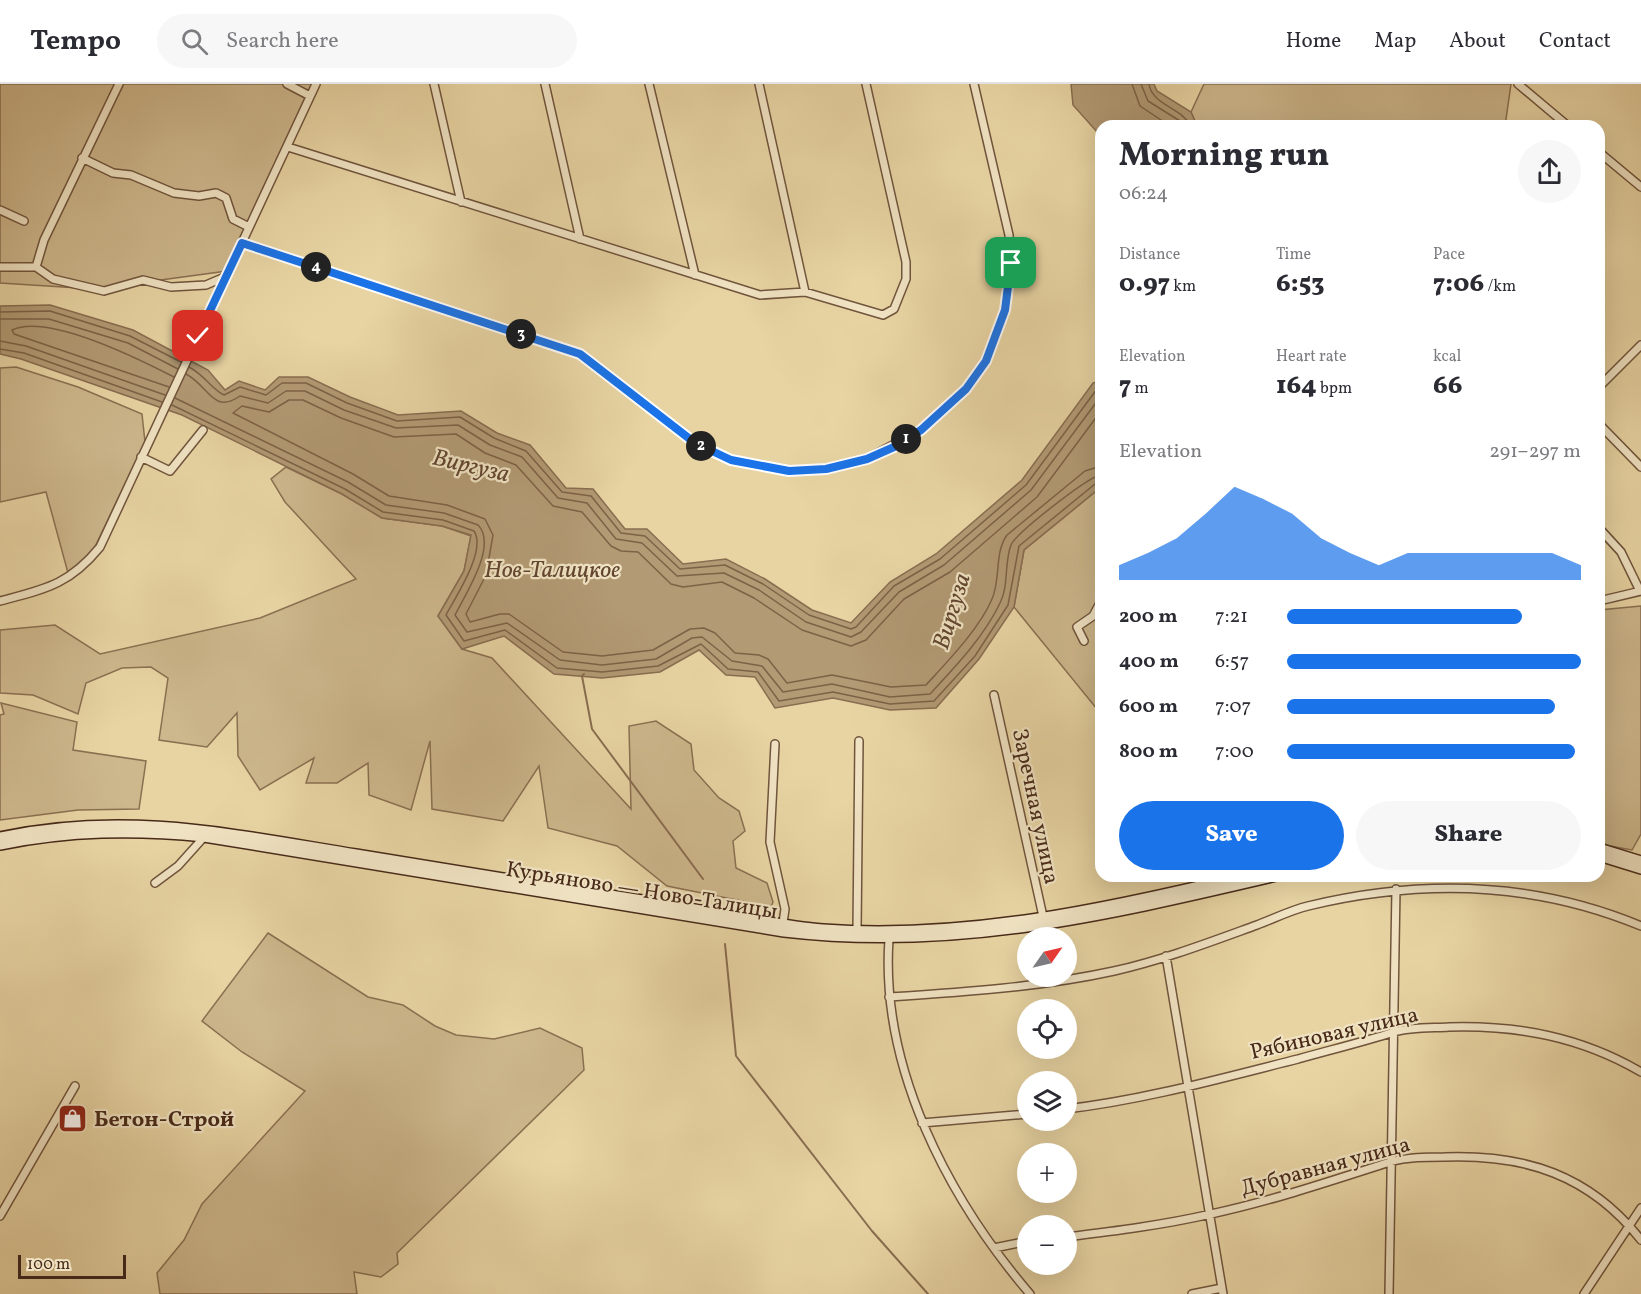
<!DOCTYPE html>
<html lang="en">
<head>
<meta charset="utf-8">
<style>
  body { margin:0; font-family:Vollkorn,serif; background:#f7f7f7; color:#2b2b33; height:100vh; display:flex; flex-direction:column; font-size:22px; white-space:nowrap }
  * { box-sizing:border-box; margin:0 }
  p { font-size:20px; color:#7c7c81 }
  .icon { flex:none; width:33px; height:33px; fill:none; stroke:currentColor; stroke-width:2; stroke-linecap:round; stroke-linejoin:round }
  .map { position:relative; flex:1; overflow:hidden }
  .panel { position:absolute; left:1095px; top:36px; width:510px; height:762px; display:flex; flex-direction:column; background:#fff; border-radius:18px; box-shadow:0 6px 24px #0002 }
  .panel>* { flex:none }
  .needle { width:39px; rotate:56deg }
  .fabs { position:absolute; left:1017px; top:843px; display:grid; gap:12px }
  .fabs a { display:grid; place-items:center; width:60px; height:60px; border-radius:50%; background:#fff; box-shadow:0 6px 24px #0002; font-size:30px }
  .scale { position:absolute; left:18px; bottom:15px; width:108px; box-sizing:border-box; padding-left:6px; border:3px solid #482a19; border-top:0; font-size:16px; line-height:21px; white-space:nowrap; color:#482a19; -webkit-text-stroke:4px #f0e3c3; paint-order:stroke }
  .pin { position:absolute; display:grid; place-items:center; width:51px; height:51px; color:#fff; margin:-26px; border-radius:12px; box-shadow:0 3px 9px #0006 }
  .km { position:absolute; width:30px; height:30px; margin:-15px; border-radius:50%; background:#222; color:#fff; font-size:16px; line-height:30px; text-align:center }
  .round { display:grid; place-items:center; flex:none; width:63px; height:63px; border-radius:32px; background:#f7f7f7 }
  .headline { display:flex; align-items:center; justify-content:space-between; height:102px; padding:0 24px }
  h1 { font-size:33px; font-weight:800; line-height:45px }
  .stats { display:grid; grid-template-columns:repeat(3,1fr); gap:9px; height:102px; padding:6px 24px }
  .stats div { display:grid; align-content:center }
  .stats b { font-size:26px; font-weight:800 }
  .stats small { font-size:16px; font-weight:400 }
  .stats p { font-size:16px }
  .chart { height:168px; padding:12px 24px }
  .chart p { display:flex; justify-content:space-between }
  .chart svg { width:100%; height:108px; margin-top:6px; fill:#1a73e8; opacity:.7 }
  .button { display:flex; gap:12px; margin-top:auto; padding:12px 24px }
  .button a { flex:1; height:69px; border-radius:36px; background:#1a73e8; color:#fff; font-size:24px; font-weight:800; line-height:69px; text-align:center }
  .button a+a { background:#f7f7f7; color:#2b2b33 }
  ul { padding:0 24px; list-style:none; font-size:20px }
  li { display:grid; grid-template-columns:96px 72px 1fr; align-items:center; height:45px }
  li i { height:15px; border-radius:8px; background:#1a73e8 }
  header { display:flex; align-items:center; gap:36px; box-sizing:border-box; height:84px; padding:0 30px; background:#fff; border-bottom:2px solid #e1e1e2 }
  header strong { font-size:28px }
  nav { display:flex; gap:33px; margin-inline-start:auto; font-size:21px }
  .search { width:420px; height:54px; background:#f7f7f7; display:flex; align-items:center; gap:15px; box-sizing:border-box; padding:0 21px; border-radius:33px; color:#7c7c81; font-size:22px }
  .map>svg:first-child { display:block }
  .green { fill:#cdb78c; stroke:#8a7052; stroke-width:1.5 }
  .water { fill:#b29a74; stroke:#886d50; stroke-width:1.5 }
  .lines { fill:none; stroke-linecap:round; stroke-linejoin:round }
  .shore { stroke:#7d6246; stroke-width:1.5 }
  .stream { stroke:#886d50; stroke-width:2 }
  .street-casing { stroke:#70543c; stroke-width:10 }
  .secondary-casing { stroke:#482a19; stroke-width:12 }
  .street { stroke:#f0e3c3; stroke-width:7 }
  .secondary { stroke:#f0e3c3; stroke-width:9 }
  .route-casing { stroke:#fff; stroke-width:12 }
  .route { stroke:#1a73e8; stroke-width:8 }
  .labels { text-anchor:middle; stroke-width:4.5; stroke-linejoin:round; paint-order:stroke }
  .street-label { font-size:22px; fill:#482a19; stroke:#f0e3c3 }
  .poi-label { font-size:22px; font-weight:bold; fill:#482a19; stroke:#f0e3c3; text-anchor:start }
  .water-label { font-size:24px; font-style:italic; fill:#624630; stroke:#f0e3c3 }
</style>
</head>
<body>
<header>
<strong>Tempo</strong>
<div class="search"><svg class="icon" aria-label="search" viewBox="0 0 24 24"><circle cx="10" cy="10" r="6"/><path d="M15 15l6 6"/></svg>Search here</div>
<nav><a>Home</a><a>Map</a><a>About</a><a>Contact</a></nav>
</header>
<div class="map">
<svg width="1641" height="1210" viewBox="0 0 1641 1210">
  <rect width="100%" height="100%" fill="#e8d4a3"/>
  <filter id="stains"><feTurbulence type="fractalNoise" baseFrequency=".00333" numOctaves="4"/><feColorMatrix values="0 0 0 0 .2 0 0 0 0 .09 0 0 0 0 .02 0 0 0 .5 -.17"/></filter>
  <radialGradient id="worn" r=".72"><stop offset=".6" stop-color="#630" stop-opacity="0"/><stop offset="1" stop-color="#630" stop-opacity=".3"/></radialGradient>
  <path class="green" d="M0,0h313l-86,187 -133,18 -94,-6z
    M1204,0h307l-6,42h-308l-6,-14z
    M16,283l62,20 64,27 3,28 -52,109 -25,22 -22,-81 -46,10v-134z
    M286,383l56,27 40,24 60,8 29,10 -7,35 -26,45 24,33 30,9 139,151 -2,-83 27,-5 35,23 3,26 25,28 20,13 6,20 -12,10 3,27 31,15 6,19 -2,5 -104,-21 -50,-40 -69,-18 -9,-62 -36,55 -71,-12 -2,-68 -19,69 -42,-15 -1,-32 -31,20h-31l8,-25 -54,32 -22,-34 -1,-43 -30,34 -48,-7 9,-62 -17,-11 -29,1 -36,15 -8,31 -45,-19 -33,-2v-63l55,-5 45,29 160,-36 96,-39 -71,-77 -14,-23z
    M1101,403v227l-87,-107 10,-57z
    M1641,522v228l-9,16 -33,-6v-234z
    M1,619l76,19 -4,28 73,11 -7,48 -61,1 -78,10v-105l4,-1z
    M268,849l100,64 35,8 32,21 21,9 38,4 46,-11 42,20 2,22 -187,183 1,11 -17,13 -27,-5 3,22h-197l-3,-21 27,-33 18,-36 103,-113 -63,-39 -40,-31z"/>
  <path class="water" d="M1071,0h83l3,7 34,21 6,14h-96v22l-3,-15 -25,-28z
    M50,221l83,25 75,40 17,20 14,-9 26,9 14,-13h29l42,20 48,18 63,-4 36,22 33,12 36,43 27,1 32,40h22l36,35 43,-5 39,20 47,31 39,13 39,-41 46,-28 86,-74 71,-97 8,-3v107l-77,63 -10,57 -35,52 -43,49 -46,2 -57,-12 -58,10 -20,-31 -29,-2 -27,-25 -39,22 -58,6 -48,-4 -50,-38 -42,13 -24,-33 26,-45 7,-36 -29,-9 -60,-8 -40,-24 -160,-79 -161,-56 -21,-5v-48z"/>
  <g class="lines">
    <path class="shore" d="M1132,0l8,22 30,20
      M1141,0l7,17 32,20 2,5
      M1149,0c3,21 33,24 42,42
      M0,228l50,-1 80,25 51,26
      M0,235h49l79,24 50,26
      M0,257l26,5 139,49
      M0,265l24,4 138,49
      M189,283c17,9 21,21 35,28l16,-8 26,8 16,-12h24l41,20 50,18 63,-4 34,21 32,13 36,41 29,4 30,37 24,3 35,33 45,-4 38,19 46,31 42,14 5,-2 38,-41 46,-27 86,-74 71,-96 4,-2
      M186,290c23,12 27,41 54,22l28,7 18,-12h19l39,19 52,18 62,-3 32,20 32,12 36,41 29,5 29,36 26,4 35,33 47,-3 35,17 47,32 45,15 10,-5 38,-40 45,-27 87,-75 70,-94
      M169,303l-155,-53 -2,-4c35,-17 129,30 162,47
      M175,314l173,84 38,23 58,8 34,12c20,20 -13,70 -23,90l12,17 40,-9 53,37 42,5 54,-6 36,-21 10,-1 30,24 30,5 21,26 49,-8 58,13 40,-3c25,-27 54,-57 70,-91 9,-17 4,-40 11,-58 5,-12 78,-69 90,-70
      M172,321l173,84 38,23 60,8 31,11c13,19 -19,67 -28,84l18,26 41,-11 52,38 45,4 56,-6 43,-22 27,25 30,3 21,29 54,-9 57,12 44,-3 41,-45 33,-51 11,-59 76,-62 6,-1
      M1101,327l-64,86 -87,75 -46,27 -38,41 -15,6 -49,-16 -48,-32 -32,-16 -39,5 -12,-3 -33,-32 -17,-1 -10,-5 -29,-34 -29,-6 -37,-41 -31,-12 -29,-19 -62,3 -53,-19 -38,-18h-14l-20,12 -27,-6 -9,7 120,61 36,22 58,9 38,14 8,16 -7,40 -20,39 4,8 30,-8h9l54,38 39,4 51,-6 37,-21 14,-1 11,5 20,20 24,2 9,4 19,24 45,-8 59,12 35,-2c21,-23 54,-57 66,-86 9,-20 2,-46 15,-64l78,-64 16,-5"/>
    <path class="stream" d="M584,590l-2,2 10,53 111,150
      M725,860l11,112 136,175 56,63"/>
    <defs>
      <path id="street" d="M287,0l23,12
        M434,0l27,118
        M545,0l35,155
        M649,0l46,191
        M759,0l46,208
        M1518,0l50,42
        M288,63l472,148 45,-3 78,23 11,-6 12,-30v-17l-40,-178
        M1599,68l42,35
        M82,74l31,15 18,2 43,18 25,3 17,-3 10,5 7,21 16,8
        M0,126l24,11
        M242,159l338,111 115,89 36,17 58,11 37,-2 41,-10 54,-29 45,-41 20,-28 19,-51 6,-47 -2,-28 -35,-151
        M0,183h36l17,12 51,12 39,-11 28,7 35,-2 21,-9
        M36,183l8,-27 75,-156
        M1599,303l42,-42
        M1599,340l42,43
        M141,373l29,14 33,-41
        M1599,444l22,24 19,39
        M0,517c45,-12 69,-16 100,-54l216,-463
        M1599,517l42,-10
        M1084,557l-7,-14 16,-11 8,-15
        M994,611l50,226
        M775,660l-5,98 15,67 -2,14
        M155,799l23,-17 26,-29
        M857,846l2,-189
        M889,855c-9,129 59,259 141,355
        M1166,872l57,338
        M889,913c76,-5 152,-10 225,-26 49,-11 96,-29 143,-46 16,-6 34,-15 51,-19 112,-27 225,-25 333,20
        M1066,1025c78,-9 156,-31 232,-50 32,-9 65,-17 96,-27 16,-5 38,-4 55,-5 69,-2 132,10 192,45
        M922,1039l106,-9
        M0,1132l75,-130
        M1066,1153c49,-6 97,-12 145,-23 60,-13 120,-33 179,-52 17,-5 37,-5 54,-5 81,-3 146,18 197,83
        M994,1164l34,-7
        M1192,1210l30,-6
        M1389,1210l7,-405
        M1584,1210l57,-86"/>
      <path id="secondary" d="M0,753c126,-27 232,-3 356,17 100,17 199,32 299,48 56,9 112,22 168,27 141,10 281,-20 418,-53
        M0,761c71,-14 133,-15 204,-8l580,95c172,20 326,-17 493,-56
        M1599,764l42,13
        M1599,772l42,13"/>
    </defs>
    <use href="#street" class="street-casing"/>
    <use href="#secondary" class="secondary-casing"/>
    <use href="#street" class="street"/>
    <use href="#secondary" class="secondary"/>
  </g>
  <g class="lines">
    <defs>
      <path id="route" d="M198,252l44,-93 338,111 115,89 36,17 58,11 37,-2 41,-10 27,-12 27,-17 45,-41 20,-28 19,-51 6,-47"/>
    </defs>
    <use href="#route" class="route-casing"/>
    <use href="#route" class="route"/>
  </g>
  <defs>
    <symbol id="shop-square" viewBox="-11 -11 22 22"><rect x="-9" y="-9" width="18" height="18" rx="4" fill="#8f2418" stroke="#f0e3c3"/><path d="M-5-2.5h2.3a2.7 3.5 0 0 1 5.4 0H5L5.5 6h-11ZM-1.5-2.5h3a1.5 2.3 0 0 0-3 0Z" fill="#fff"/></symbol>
  </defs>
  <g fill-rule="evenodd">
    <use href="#shop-square" x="56" y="1018" width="33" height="33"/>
  </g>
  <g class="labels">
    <g class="street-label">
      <text transform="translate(1037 722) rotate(78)" y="8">Заречная улица</text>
      <text transform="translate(642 805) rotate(9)" y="8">Курьяново — Ново-Талицы</text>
      <text transform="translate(1334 948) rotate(-13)" y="8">Рябиновая улица</text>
      <text transform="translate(1325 1081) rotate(-15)" y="8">Дубравная улица</text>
    </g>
    <g class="poi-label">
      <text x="94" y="1042">Бетон-Строй</text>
    </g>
    <g class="water-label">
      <text transform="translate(471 381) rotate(13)" y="8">Виргуза</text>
      <text x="552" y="493">Нов-Талицкое</text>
      <text transform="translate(951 527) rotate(-73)" y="8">Виргуза</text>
    </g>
  </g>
  <rect width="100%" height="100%" filter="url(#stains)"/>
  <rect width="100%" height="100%" fill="url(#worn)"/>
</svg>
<div class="fabs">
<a><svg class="needle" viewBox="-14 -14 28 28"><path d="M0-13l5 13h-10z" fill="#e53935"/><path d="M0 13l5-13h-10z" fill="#7c7c81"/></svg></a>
<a><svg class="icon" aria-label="locate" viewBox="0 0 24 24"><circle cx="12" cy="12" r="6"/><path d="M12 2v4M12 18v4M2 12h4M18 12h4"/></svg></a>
<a><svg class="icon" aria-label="layers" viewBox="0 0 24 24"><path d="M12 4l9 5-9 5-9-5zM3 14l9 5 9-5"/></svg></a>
<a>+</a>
<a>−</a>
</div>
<div class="scale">100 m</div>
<div class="pin" style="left:1011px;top:179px;background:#1e9e55"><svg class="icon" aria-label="arrive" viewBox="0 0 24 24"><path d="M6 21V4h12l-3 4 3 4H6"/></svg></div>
<div class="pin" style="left:198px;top:252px;background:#d93025"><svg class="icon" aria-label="check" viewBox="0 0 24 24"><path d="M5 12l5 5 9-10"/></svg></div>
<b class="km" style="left:906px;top:355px">1</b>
<b class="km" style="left:701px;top:362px">2</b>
<b class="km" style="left:521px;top:250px">3</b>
<b class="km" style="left:316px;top:183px">4</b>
<section class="panel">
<div class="headline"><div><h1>Morning run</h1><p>06:24</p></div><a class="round"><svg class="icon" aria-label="share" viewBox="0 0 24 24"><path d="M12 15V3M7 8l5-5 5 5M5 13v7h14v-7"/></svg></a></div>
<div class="stats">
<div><p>Distance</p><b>0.97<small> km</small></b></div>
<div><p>Time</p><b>6:53</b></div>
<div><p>Pace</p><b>7:06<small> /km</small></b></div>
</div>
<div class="stats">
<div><p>Elevation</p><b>7<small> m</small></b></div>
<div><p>Heart rate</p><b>164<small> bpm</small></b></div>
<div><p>kcal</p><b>66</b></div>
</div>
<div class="chart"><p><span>Elevation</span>291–297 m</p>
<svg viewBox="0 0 160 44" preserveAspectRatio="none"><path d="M0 44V38L10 33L20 27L30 17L40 6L50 11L60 17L70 27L80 33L90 38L100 33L110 33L120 33L130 33L140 33L150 33L160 38V44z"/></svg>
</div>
<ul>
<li><b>200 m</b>7:21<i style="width:80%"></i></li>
<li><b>400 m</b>6:57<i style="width:100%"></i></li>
<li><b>600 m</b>7:07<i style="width:91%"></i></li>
<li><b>800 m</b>7:00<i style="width:98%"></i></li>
</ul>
<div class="button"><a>Save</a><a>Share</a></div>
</section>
</div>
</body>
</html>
